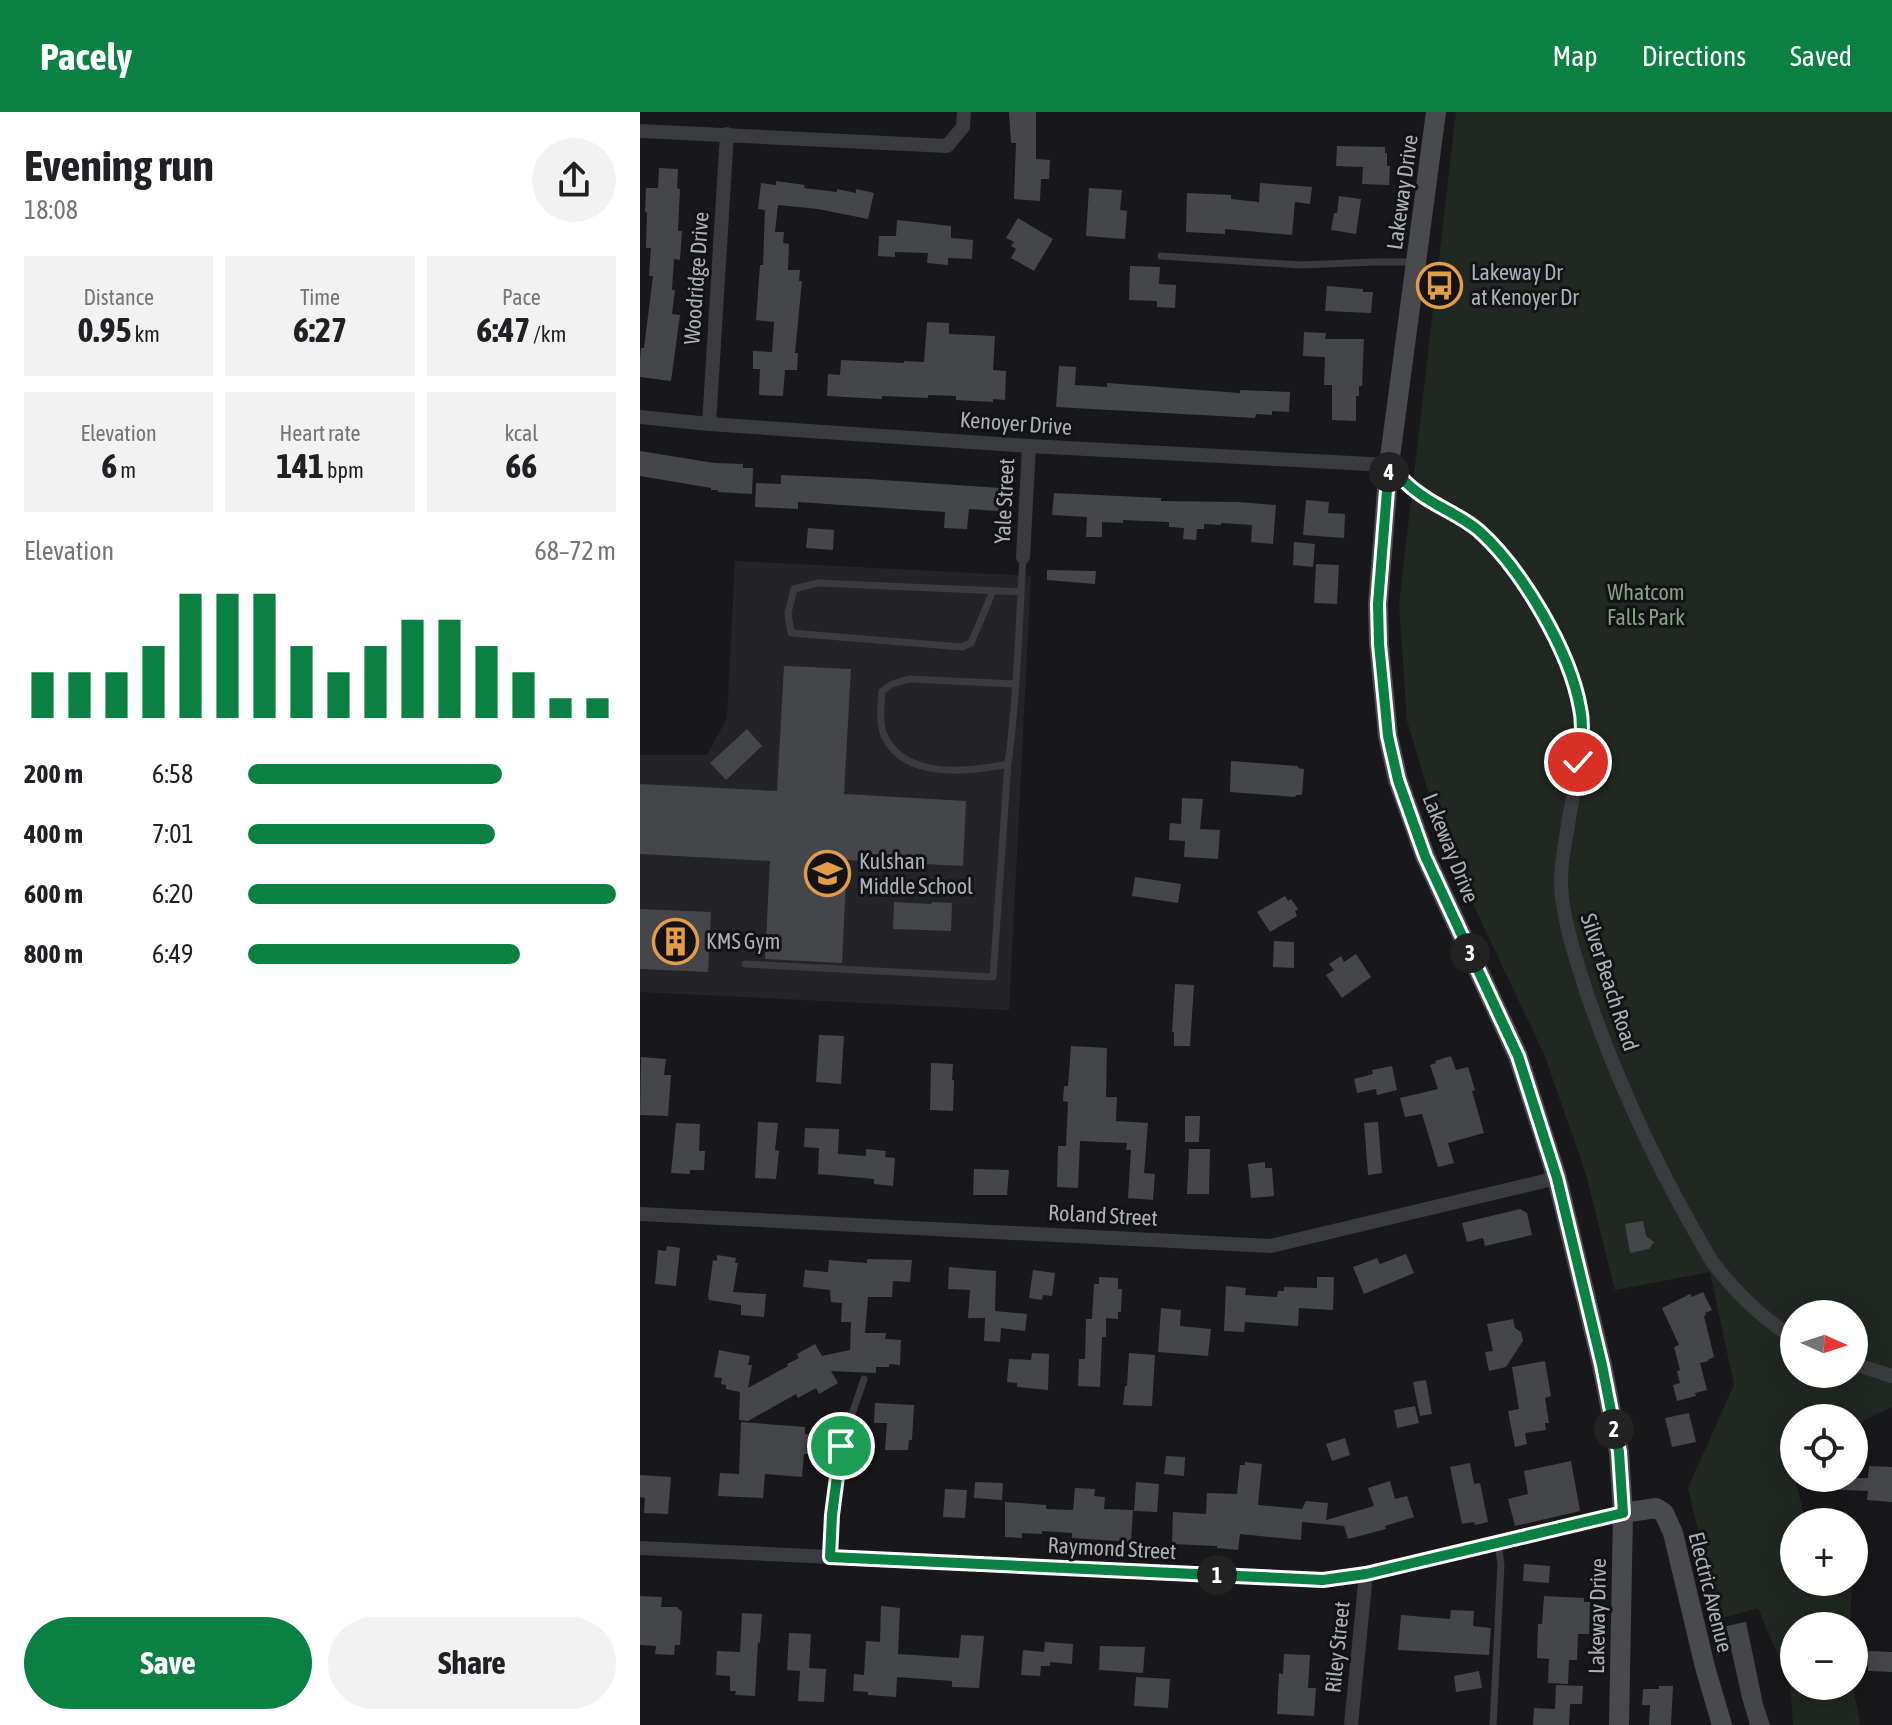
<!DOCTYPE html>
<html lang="en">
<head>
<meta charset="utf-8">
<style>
  body { margin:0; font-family:"Asap Condensed",sans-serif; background:#f2f2f2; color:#202124; height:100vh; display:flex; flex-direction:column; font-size:30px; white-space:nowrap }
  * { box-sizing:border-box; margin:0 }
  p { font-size:26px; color:#757577 }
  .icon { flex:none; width:44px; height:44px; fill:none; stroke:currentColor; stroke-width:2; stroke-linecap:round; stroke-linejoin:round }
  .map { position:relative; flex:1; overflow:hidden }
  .panel { display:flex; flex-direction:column; background:#fff; width:640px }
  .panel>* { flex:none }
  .needle { width:52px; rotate:93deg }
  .controls { position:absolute; left:1140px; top:1188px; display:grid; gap:16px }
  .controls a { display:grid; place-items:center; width:88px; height:88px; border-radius:50%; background:#fff; box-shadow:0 4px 20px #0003; font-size:40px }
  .pin { position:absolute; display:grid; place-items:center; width:68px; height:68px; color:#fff; margin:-34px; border:4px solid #fff; border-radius:50%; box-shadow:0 2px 8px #0007 }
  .km { position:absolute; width:40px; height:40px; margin:-20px; border-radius:50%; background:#222; color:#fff; font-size:22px; line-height:40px; text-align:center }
  .round { display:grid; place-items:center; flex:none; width:84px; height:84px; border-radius:42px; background:#f2f2f2 }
  .overview { display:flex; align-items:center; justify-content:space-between; height:136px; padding:0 24px }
  h1 { font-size:44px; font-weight:700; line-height:60px }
  .stats { display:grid; grid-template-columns:repeat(3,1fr); gap:12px; height:136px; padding:8px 24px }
  .stats div { display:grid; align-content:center; border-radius:0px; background:#f2f2f2; text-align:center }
  .stats b { font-size:34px; font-weight:700 }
  .stats small { font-size:22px; font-weight:400 }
  .stats p { font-size:22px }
  .chart { height:224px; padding:16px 24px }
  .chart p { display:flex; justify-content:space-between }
  .chart svg { width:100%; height:144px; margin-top:8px; stroke:#0b8043; stroke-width:6 }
  .action { display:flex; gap:16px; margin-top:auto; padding:16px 24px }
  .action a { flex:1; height:92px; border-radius:48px; background:#0b8043; color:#fff; font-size:32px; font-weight:700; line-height:92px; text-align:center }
  .action a+a { background:#f2f2f2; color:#202124 }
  ul { padding:0 24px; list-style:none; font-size:26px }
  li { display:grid; grid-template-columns:128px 96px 1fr; align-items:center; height:60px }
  li i { height:20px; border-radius:10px; background:#0b8043 }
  header { display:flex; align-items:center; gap:48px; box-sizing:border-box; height:112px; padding:0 40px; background:#0b8043; color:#fff }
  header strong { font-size:38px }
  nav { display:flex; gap:44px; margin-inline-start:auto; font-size:28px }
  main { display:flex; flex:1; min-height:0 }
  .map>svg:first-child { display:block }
  .built { fill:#242427 }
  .green { fill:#202821; fill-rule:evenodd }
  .building { fill:#45464a }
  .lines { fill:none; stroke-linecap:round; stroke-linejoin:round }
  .lane { stroke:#393b3f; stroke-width:7 }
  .street { stroke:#393b3f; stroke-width:14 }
  .secondary { stroke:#484a4e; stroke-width:20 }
  .route-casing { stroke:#fff; stroke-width:16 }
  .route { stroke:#0b8043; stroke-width:10 }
  .labels { text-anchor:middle; stroke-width:6; stroke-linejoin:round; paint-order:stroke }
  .street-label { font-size:22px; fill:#abb1b8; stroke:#131315 }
  .poi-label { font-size:22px; fill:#abb1b8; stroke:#131315; text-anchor:start }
  .park-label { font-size:22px; fill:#86a284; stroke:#131315 }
</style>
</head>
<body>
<header>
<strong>Pacely</strong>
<nav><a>Map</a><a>Directions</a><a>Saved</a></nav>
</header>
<main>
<section class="panel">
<div class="overview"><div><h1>Evening run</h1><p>18:08</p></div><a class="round"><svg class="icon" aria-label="share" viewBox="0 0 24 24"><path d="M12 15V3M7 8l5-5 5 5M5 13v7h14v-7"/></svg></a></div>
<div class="stats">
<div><p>Distance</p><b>0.95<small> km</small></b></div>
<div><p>Time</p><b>6:27</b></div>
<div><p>Pace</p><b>6:47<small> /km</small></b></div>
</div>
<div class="stats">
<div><p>Elevation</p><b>6<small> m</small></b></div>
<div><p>Heart rate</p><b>141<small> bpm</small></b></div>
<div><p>kcal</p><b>66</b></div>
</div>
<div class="chart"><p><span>Elevation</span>68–72 m</p>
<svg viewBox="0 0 160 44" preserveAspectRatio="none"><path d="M5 44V30M15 44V30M25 44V30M35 44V22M45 44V6M55 44V6M65 44V6M75 44V22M85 44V30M95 44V22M105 44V14M115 44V14M125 44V22M135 44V30M145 44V38M155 44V38"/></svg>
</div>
<ul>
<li><b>200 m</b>6:58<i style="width:69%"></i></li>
<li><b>400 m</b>7:01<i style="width:67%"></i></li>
<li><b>600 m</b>6:20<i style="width:100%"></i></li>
<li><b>800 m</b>6:49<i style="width:74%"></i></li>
</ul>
<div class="action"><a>Save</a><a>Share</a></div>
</section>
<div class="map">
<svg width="1252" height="1613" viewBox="0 0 1252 1613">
  <rect width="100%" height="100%" fill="#18181a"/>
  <path class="built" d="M95,449l296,15 -22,434 -369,-18v-237h67l20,-37z"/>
  <path class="green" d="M816,0h436v1295l-38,18v-7h-60v34l-5,3 16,64h50l-1,18v-15h-60v60h58l-2,44h-56v60h59l7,39h-67l-3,-41 -32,-76 -39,11 -31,-131 46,-103 -24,-113 -95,18 -29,-116 -42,-120 -101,-213 -36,-120 -8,-117zM1154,1202h60v60h-60z"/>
  <path class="building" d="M369,0h27v47l14,1 -1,19h-8l-1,22 -26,-2 2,-56h-5z
    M697,34l48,1v6h2v13h3l-1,19 -27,-1 1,-17 -27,-1z
    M19,56l19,1 -1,19 3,1 -2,42h4l-2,29 -6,-1 -2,31h3l-3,24 8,1 -9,66 -31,-4v-19l1,-10h3l9,-72h-4l2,-28h-5l1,-36h-2l1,-24h12z
    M136,69l29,4 -1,3 33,4v-3l19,4v-4l18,4 -6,26 -50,-10 -40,-4 -3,27h9l-1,11 6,1 -1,26h12l-1,11h3l-7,72h3l-1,17h-12l-2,26 -24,-1 1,-26h-7v-18l19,1 2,-30 -18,-2 4,-55h3l2,-55 -7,-1 3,-26 15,2z
    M620,71l52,4 -2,17 -15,-2 -3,33 -67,-6v5l-39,-2 1,-39 44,2v4l28,3z
    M449,76l33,2 -2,20 7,1 -2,28 -39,-3z
    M699,84l22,3 -5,35 -25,-4 3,-17h3z
    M378,106l35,21 -19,32 -23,-13 5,-9 -5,-3 3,-4 -8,-4z
    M257,108l54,6v12l22,2 -1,19 -24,-1v7l-21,-2 1,-10 -33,-1v5l-17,-1 1,-20h17z
    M490,154l30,1 -1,17 17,1 -1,23 -18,-1v-6l-28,-1z
    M687,174l36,3v3h10l-2,21 -46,-2z
    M287,210l22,1v11l46,2 -2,34 13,1 -1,29 -12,-1v3l-37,-2v-4l-28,-1v3l-46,-2v3l-55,-3 1,-22 12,1 1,-15 63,3v-2l20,1z
    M664,220l22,1 -1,6h39l-2,47h-3v10h-3v25l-24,-1v-35h-8l1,-28 -22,-1z
    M419,254l17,1 -1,18 32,2v-4l133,10v-3l50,2 -1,20 -17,-1v4l-16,-1 -1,4 -199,-11z
    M0,339l74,12 29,1v4h10l-1,26 -34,-2v-2h-7v-2l-71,-12z
    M141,363l87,4 132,9 -2,23 -29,-2 -2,20 -23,-1 1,-16 -147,-10v7l-43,-2 1,-24 25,1z
    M414,381l107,5v3l76,1 39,3 -3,39 -22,-2 1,-17 -31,-2v2l-17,-1v5h-7l-1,11 -13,-1 1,-11 -15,-1v-5l-46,-2v3l-21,-1v15h-16l1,-20 -35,-2z
    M666,388l23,2 -1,11 17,1 -1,24 -41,-3z
    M168,416l26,2 -1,20 -27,-2z
    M654,430l21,2 -2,23 -20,-2z
    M676,452l23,1 -2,39 -23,-1z
    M407,458l49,1 -1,13 -48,-4z
    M144,554l67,3 -7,125 122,7 -3,65 -116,-6 -5,103 -77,-4 5,-98 -130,-7v-70l137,7z
    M107,617l15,17 -36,34 -16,-17z
    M591,649l67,5v2l6,1 -2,26h-6l-1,2 -65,-5z
    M542,686l21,1 -3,30 20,1 -2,29 -34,-2 1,-16 -16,-1 1,-17 11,1z
    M495,765l46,7 -3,19 -46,-7z
    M645,784l3,5 3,-2 7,10 -3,2 2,5 -27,16 -13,-20z
    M254,790l37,2 1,-2 20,1 -1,28 -58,-2z
    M0,797l71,3 -3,60 -68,-3z
    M634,829l20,1v26l-21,-1z
    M716,842l15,23 -29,21 -16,-23 8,-5 -5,-6 12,-8 3,6z
    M535,872l19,1 -4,61h-16v-14h-2z
    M179,923l25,1 -3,48 -25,-2z
    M431,934l36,2 -1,49h11l-1,24 32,2 -4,50 11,1 -2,26 -25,-2 3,-48h-5l1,-7 -47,-2 -2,47 -21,-1 1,-41h8l2,-44 -5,-1 1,-15h4z
    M811,944l5,14 12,-3 7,23 -3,1 12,42 -36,10 6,20 -16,4 -16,-53 -17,3 -5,-19 38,-9 -8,-24 6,-2 -1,-2z
    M1,945l25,2 -2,16h7l-3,41 -28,-1z
    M291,951l22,1 -1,16h2l-1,31 -23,-1z
    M752,954l5,24 -20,5 -1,-6 -19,4 -3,-14 19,-5 -1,-4z
    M545,1004h15l-1,26h-14z
    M118,1010l20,1 -3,27 4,1 -3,28 -21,-1z
    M738,1010l4,51 -14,2 -4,-52z
    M36,1011l24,1 -1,27h6l-1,19h-14v4l-19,-1z
    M165,1016l34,1 -1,25 28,2v-7l20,2 -1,6 10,1 -2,28 -19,-2v-5l-56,-5 1,-26 -15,-1z
    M549,1037h21l-1,45h-22z
    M625,1050v6h7l2,28 -23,2 -3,-34z
    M334,1057l35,1 -2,25h-34z
    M880,1097l7,4 5,22 -47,11 -2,-8 -16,4 -5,-19z
    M1003,1109l3,15 8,6 -5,7 -19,4 -5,-29z
    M27,1134l13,2 -4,38 -21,-2 3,-34 8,1z
    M766,1142l8,19 -50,21 -11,-27 24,-9 3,6z
    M77,1143l19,3 -1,5h3l-5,29 33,2 -2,23 -23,-2v-10l-32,-5 -1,-4 5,-36 4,1z
    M227,1147l45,1 -2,22 -17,-1 -1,16h-24l-3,36h21l-1,6 16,1 -1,25 -11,-1v3h-13v6l-45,-2 7,12 -19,11 -3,-6 -18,10 -2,-4 -48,27 -9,-1 1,-28 -14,-3v-4l-5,-1 1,-6 -8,-1 5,-27 31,6 -2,9h4l-4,23 40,-22 -1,-2 12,-6 -2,-4 18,-10 7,12 28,-6 1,-28h-10l1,-19 -11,-1 -1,-12 -27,-3 2,-17 23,2 1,-12 38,3z
    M309,1155l47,4 -1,40 32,3 -2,17 -24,-3 -1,14 -16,-1 1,-23h-17l2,-28 -22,-1z
    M393,1158l22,3 -3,23 -9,-1 -1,5 -13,-2z
    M459,1165l19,1v11h4l-1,23h-3v7l-12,-1v19h-4l-2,50 -22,-1 1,-27h6l1,-40h6l2,-35h5z
    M677,1165h17l-1,33 -34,-2 -1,18 -53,-4 -1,10 -20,-1 2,-45 20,2 -1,7 32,2 1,-6h6v-4l33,1z
    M1063,1180l9,18 -7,3 1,2 -2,1 10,41 -6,3v1l-8,2 7,27 -12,3 1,3 -19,5 -4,-16 7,-2 -3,-12 3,-1 -6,-23 5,-2 -17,-37 28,-14 2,3z
    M521,1196l20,2 -1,16 31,3 -3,27 -50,-4z
    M873,1207l2,9 6,4 2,9 -17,26 -17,4 -4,-19 8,-1 -6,-27z
    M392,1241l17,1 -1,36 -31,-3v-4l-10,-1 2,-23 22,1z
    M489,1241l26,2 -3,51 -29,-1 2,-19h2z
    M905,1249l6,35 -6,2 4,25h-4l1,7 -21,3 2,11 -12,3 -7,-36 11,-2 -7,-42z
    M786,1268l6,34 -12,2 -7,-34z
    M235,1291l39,2 -2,35h-3l-1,10h-23l2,-27h-13z
    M775,1294l4,17 -22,5 -3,-18z
    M1049,1301l7,29 -24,5 -7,-29z
    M101,1310l64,5v7l7,1 -1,19h-7l-2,23 -37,-3 -2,24 -45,-2 2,-23 19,1z
    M705,1326l5,17 -18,6 -6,-17z
    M526,1344l19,1 -1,19 -20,-2z
    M931,1349l9,50 -65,15 -7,-27 20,-5 -4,-23z
    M605,1350l17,2 -4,41 44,4 4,-8 22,2 -2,17 48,-14 -6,-18 22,-7 5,18 12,-3 7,21 -29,9 1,3 -38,10 -4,-13 -42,-4 -1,18 -61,-6 -2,16 -21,-2v-2l-45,-2 1,-32 33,2 1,-21 30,1 3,-29h5z
    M830,1351l4,21 6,-1 8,39 -13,3 -1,-3 -12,2 -12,-57z
    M1229,1354l23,1v35l-25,-2 1,-9 -48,-2v-11h48z
    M0,1363l31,2 -3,37 -24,-1 1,-15 -5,-1z
    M335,1370l28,1 -1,17 -28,-2z
    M496,1370l23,2 -2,28 -23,-1z
    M435,1376l20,1 -1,7 11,1 -1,12 29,1 -2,32 -59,-4v-5l-30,-2v3l-20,-1v5l-17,-1v-35l41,3v4l27,1z
    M305,1377l22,1 -2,28 -22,-1z
    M884,1452l26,2 -1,17 -26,-2z
    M0,1484l22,1 -1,10h16l5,5 -2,33h-5l-1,10 -19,-1 1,-8 -16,-1z
    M904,1484l40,2v4h6l-1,32h-11l-1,26h-8l-1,24 -20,-1 1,-24 -12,-1 1,-34h4z
    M241,1494l19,2 -2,46 61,4 2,-23 23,1 -5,52 -27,-1v-6l-55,-4 -1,20 -28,-2v-3l-15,-1 1,-17 10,1 2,-34 14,1z
    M811,1498l23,1 -1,15 18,2 -2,27 -91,-5 3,-35 49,4z
    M102,1501l20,1 -2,29 -2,-1 -3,54 -20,-1 1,-4h-6v-15l-14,-1 1,-24 23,1z
    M1106,1510l17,82 7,21h-20l-8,-27 -16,-72z
    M149,1521l22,1 -2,34 17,1 -2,33 -26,-1 2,-30 -13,-1z
    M405,1530l28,2 -1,20 -22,-2v4h-9l-1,10 -19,-1 2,-25 21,2z
    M460,1534l45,1 -2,26 -44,-3z
    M1228,1539l24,1v20l-24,-1z
    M644,1542l26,1 -2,33h8l-2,28 -37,-2 2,-41 4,1z
    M839,1559l3,17 -26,4 -2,-16z
    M496,1565l34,2 -2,29 -34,-2z
    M916,1573l27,1 -1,18h-12l-1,21h-36l1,-17 21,1z
    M1019,1574h14l-2,39h-22l1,-20h-8l1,-16h16z"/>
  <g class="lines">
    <path class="lane" d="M521,144l140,9 73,-3h40
      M353,479l-22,52 -9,4 -171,-14 -3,-20 6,-24 24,-6 203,9
      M375,572l-106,-5 -17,5 -10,7c-1,14 -3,32 2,44 20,45 84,37 124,29 9,-68 11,-138 15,-207
      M105,852l248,13 15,-213
      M190,1445c2,-37 1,-77 12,-112 6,-22 15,-44 22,-66
      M853,1613l8,-161 -3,-20"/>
    <path class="street" d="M0,19l307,15 16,-19 1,-15
      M0,305l69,7 320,22 360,19c9,9 17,18 26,26 19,15 43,23 62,38 37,32 69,86 88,130 28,61 12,109 2,172 -4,21 -8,45 -5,66 4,34 16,68 26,100 32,92 74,180 123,263 23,31 50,58 83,78
      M69,312l18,-290
      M383,445l6,-111
      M0,1102l631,32 286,-68
      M1214,1252l38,12
      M0,1436l683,32 43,-6 257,-61
      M711,1613l15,-151"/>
    <path class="secondary" d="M796,0l-47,353 -11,139 1,40 9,92 10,44 27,76 93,200 39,122 45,187 17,87 4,61 -4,212
      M983,1401l33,-5 8,5 9,20 32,134 17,58"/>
  </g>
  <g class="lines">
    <defs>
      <path id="route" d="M201,1334l-9,69 -2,42 493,23 43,-6 257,-61 -4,-61 -17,-87 -45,-187 -39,-122 -93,-200 -27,-76 -10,-44 -9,-92 -1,-40 11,-139c9,9 17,19 27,26 18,15 43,23 62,39 43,38 92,121 102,178 4,18 1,36 -2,54"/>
    </defs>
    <use href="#route" class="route-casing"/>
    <use href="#route" class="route"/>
  </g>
  <defs>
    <symbol id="bus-ring" viewBox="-11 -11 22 22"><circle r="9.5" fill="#131315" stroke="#e39c47" stroke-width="1.5"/><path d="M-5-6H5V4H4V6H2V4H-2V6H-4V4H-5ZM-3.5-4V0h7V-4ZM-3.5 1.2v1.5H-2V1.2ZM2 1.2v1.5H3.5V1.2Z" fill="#e39c47"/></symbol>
    <symbol id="school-ring" viewBox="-11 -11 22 22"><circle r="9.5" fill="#131315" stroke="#e39c47" stroke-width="1.5"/><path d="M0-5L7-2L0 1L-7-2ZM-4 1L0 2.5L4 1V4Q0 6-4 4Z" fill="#e39c47"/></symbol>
    <symbol id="building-ring" viewBox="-11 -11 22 22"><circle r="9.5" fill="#131315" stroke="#e39c47" stroke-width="1.5"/><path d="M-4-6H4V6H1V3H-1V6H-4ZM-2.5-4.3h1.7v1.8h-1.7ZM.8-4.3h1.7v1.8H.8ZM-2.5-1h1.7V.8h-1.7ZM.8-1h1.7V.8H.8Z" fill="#e39c47"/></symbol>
  </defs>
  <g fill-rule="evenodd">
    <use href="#bus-ring" x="774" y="148" width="51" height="51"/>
    <use href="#school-ring" x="162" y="736" width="51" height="51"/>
    <use href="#building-ring" x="10" y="804" width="51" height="51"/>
  </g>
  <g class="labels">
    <g class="street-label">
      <text transform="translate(762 80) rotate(-82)" y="8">Lakeway Drive</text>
      <text transform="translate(56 166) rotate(-86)" y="8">Woodridge Drive</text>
      <text transform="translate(376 311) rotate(4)" y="8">Kenoyer Drive</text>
      <text transform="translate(364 389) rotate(-87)" y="8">Yale Street</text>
      <text transform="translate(811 736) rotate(68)" y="8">Lakeway Drive</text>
      <text transform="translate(970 870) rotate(72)" y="8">Silver Beach Road</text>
      <text transform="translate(463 1103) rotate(3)" y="8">Roland Street</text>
      <text transform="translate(472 1436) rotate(3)" y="8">Raymond Street</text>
      <text transform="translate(1071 1480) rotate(76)" y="8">Electric Avenue</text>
      <text transform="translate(957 1504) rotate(-89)" y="8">Lakeway Drive</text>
      <text transform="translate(697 1535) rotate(-84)" y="8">Riley Street</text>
    </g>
    <g class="poi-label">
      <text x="831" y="168">Lakeway Dr<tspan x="831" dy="25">at Kenoyer Dr</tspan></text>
      <text x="219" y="757">Kulshan<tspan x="219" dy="25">Middle School</tspan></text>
      <text x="66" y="837">KMS Gym</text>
    </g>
    <g class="park-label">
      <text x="1006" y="488">Whatcom<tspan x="1006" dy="25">Falls Park</tspan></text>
    </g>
  </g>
</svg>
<div class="controls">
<a><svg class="needle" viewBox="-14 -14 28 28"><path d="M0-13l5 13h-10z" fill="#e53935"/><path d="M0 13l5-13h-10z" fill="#757577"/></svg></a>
<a><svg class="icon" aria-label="locate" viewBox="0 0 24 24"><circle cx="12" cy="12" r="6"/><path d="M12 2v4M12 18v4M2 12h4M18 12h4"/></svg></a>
<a>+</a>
<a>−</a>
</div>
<div class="pin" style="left:201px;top:1334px;background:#1e9e55"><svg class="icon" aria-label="arrive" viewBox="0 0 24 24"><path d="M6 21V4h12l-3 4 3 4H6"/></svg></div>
<div class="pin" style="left:938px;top:650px;background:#d93025"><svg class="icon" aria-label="check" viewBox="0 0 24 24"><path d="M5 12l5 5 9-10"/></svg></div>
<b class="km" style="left:577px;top:1463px">1</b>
<b class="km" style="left:974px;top:1317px">2</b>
<b class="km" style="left:830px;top:841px">3</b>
<b class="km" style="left:749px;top:360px">4</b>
</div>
</main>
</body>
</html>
